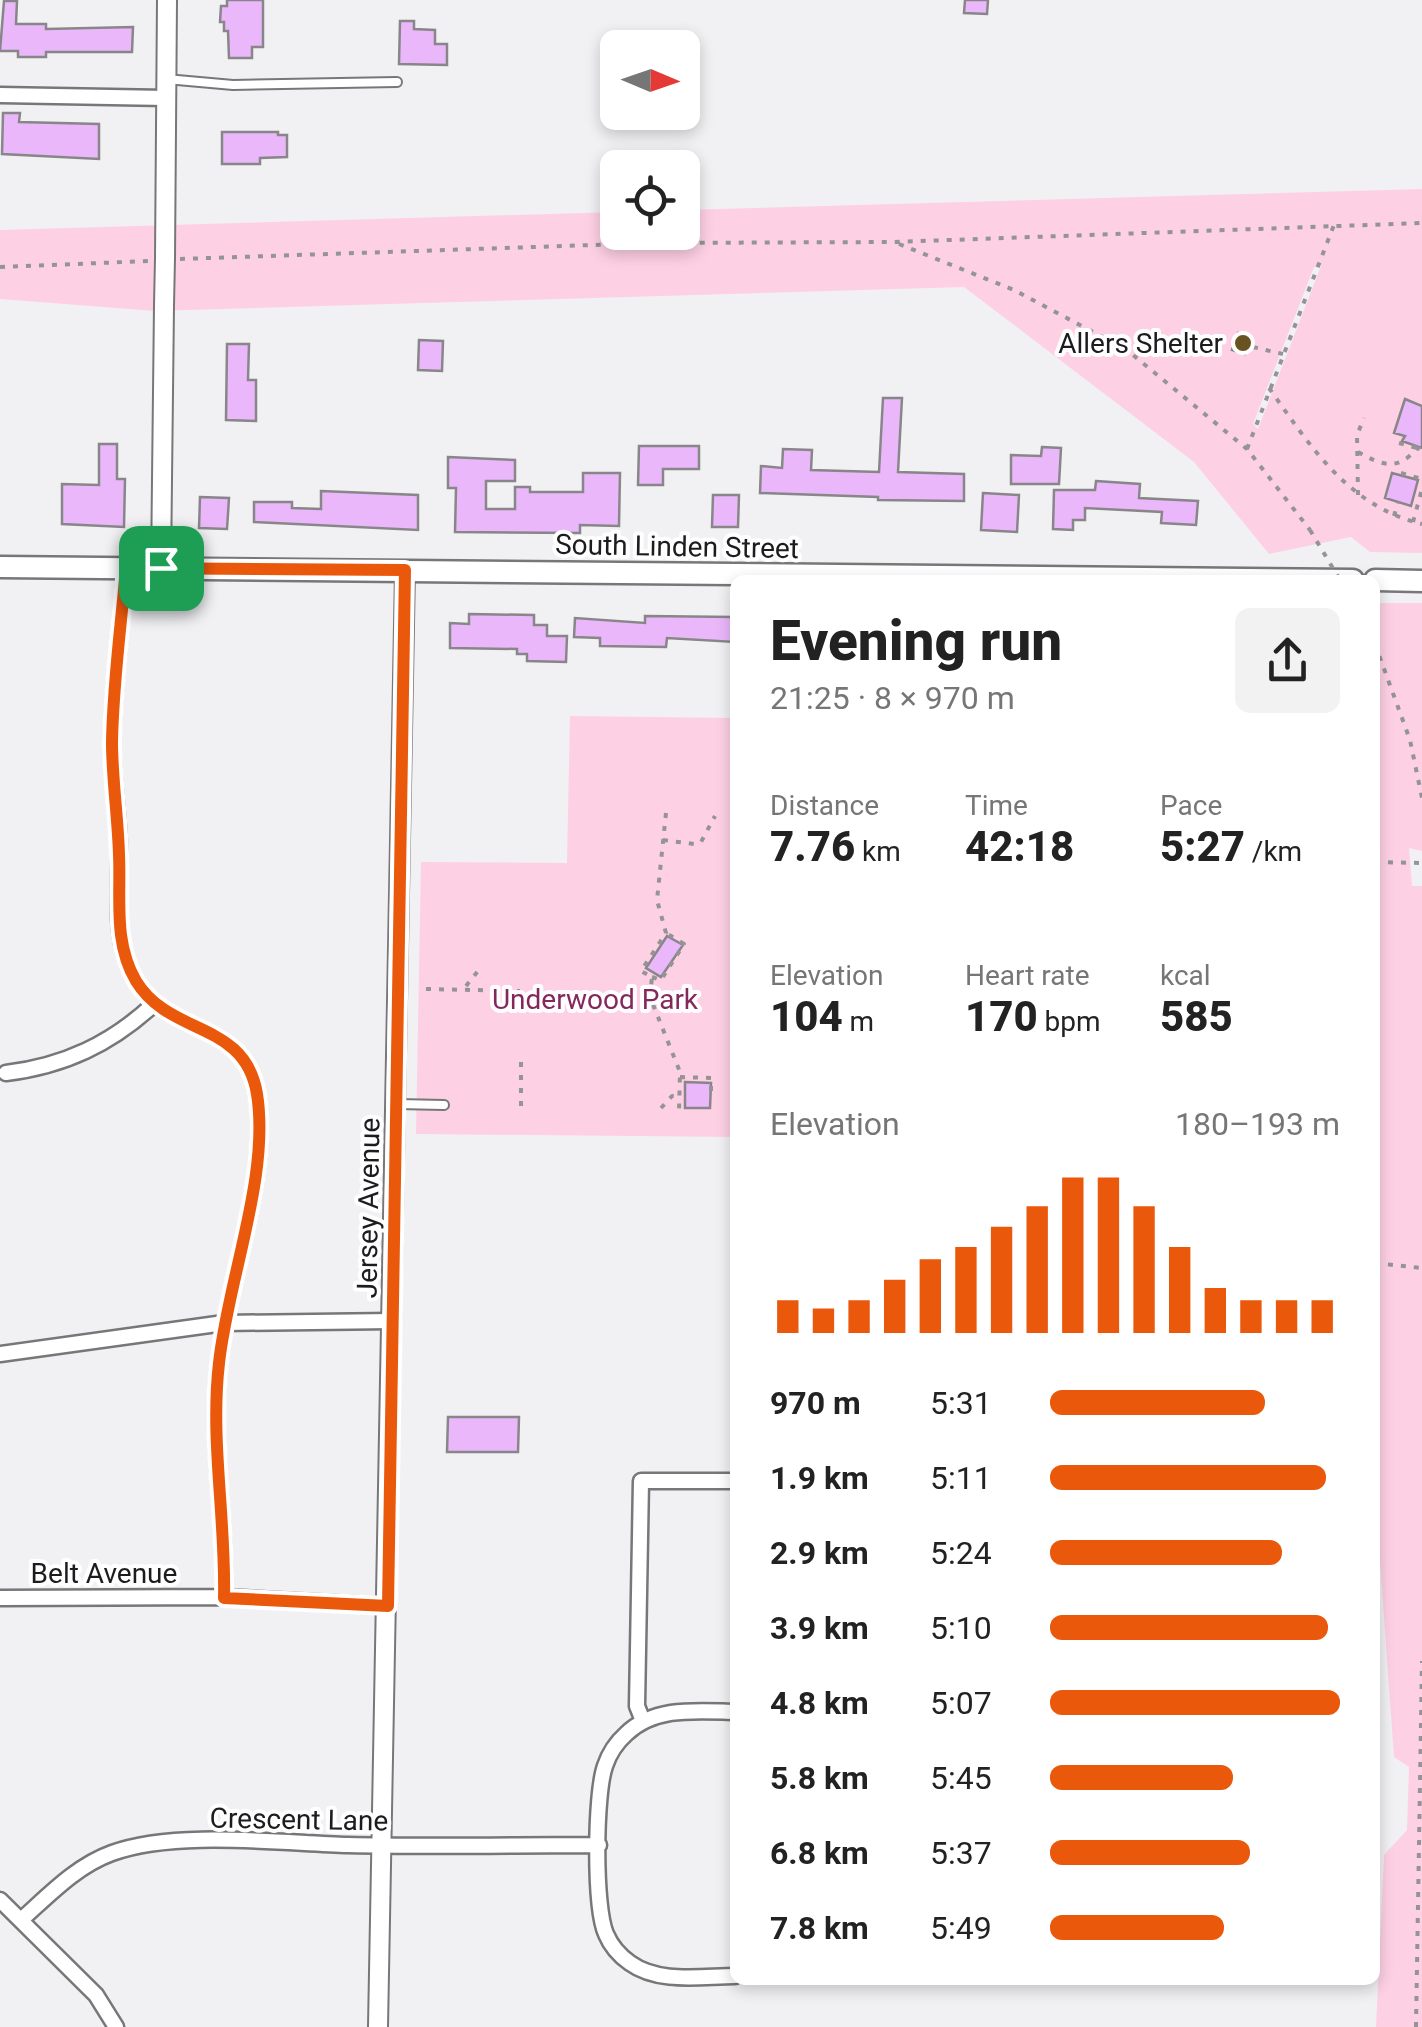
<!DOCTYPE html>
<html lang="en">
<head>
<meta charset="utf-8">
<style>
  body { margin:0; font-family:Roboto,sans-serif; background:#f2f2f2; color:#222; height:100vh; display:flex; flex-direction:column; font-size:38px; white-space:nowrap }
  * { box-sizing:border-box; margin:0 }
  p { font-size:32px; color:#767676 }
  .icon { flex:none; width:55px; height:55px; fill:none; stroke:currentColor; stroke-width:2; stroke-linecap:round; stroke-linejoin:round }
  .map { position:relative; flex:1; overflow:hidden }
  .side { position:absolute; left:730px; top:575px; width:650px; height:1410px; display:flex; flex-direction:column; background:#fff; border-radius:15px; box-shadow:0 5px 15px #0003 }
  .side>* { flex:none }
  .needle { width:65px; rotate:92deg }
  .controls { position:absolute; left:600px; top:30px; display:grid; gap:20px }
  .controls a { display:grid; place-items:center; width:100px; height:100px; border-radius:15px; background:#fff; box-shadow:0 5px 15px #0003; font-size:50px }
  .pin { position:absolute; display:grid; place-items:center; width:85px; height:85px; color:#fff; margin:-42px; border-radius:20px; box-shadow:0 5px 15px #0006 }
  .round { display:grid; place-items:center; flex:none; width:105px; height:105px; border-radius:15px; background:#f2f2f2 }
  .head { display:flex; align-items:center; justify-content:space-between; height:170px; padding:0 40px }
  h1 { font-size:55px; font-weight:800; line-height:75px }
  .stats { display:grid; grid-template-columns:repeat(3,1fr); gap:15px; height:170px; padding:10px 40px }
  .stats div { display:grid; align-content:center }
  .stats b { font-size:42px; font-weight:800 }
  .stats small { font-size:28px; font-weight:400 }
  .stats p { font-size:28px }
  .chart { height:280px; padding:20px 40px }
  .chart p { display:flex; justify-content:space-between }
  .chart svg { width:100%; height:180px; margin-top:10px; stroke:#ea580c; stroke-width:6 }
  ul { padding:0 40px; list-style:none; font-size:32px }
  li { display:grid; grid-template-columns:160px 120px 1fr; align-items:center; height:75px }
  li i { height:25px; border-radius:12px; background:#ea580c }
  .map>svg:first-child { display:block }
  .green { fill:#fed0e4; fill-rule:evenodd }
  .building { fill:#ebb7fb; stroke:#888688; stroke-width:2.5 }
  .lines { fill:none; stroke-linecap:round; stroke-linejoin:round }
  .service-casing { stroke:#77777a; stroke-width:12 }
  .minor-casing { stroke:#77777a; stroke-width:19 }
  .tertiary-casing { stroke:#77777a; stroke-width:22 }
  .secondary-casing { stroke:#77777a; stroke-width:25 }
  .path { stroke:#949497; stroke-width:4; stroke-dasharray:5 8; stroke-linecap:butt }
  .service { stroke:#fff; stroke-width:8 }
  .minor { stroke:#fff; stroke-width:14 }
  .tertiary { stroke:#fff; stroke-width:18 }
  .secondary { stroke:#fff; stroke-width:20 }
  .tertiary-bridge-casing { stroke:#77777a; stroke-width:22; stroke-linecap:butt }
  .path-bridge { stroke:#949497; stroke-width:4; stroke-dasharray:5 8; stroke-linecap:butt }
  .tertiary-bridge { stroke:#fff; stroke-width:18 }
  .route-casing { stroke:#fff; stroke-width:20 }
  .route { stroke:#ea580c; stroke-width:12 }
  .poi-dot { fill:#685222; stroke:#fefeff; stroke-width:4 }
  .labels { text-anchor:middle; stroke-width:8; stroke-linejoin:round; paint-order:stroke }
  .poi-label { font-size:28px; fill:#1c1c1e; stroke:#fefeff; text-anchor:end }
  .street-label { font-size:28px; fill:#1c1c1e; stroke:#fefeff }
  .park-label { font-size:28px; fill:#84275b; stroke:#fefeff }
</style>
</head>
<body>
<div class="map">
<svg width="1422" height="2027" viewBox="0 0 1422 2027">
  <rect width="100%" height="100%" fill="#f1f1f4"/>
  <path class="green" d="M1422,189v364l-52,-1 -19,-15 -82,17 -75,-92 -230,-175 -809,24 -155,-12v-69l617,-18 1,20h64l1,-22zM1321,266l-63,163 -5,-5 61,-157z
    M1375,603h47v248l-13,-3 3,38h10v1141h-46l8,-172 23,-25 2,-63 -15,-10 -19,-265z
    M570,716l165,2v419l-319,-3 5,-272 146,1z"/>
  <path class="building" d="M227,0h36v47h-11v11h-23l-1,-27h-4v-9h-4l1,-16h6z
    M965,0h23l-1,14 -23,-1z
    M4,1h13l-1,23h30v5l87,-2 -1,25h-86v5h-28v-6h-18z
    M400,21h14v8l21,1v14h12v21l-48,-1z
    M3,113h17l-1,9 80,2v35l-97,-5z
    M222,132h56v3h9v22l-27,1v6h-38z
    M1238,333l13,4 -6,17 -13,-4z
    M419,340l24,1 -1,30 -24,-1z
    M227,344h22l-1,36h8v41l-30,-1z
    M883,398h19l-4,74 66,2v27l-86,-1v-3l-118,-4 1,-27 21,2 1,-19 29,1 -1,20 68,2z
    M1405,399l17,7v42l-20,-7 3,-5 -11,-3z
    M99,444h18v35h8l-1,48 -62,-3v-40l37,1z
    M639,446h60v23h-36v16h-25z
    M1042,447l19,1 -2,36h-48v-29l30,1z
    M448,457l67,3v21h-29v28h29v-22h15v5h53v-19h37l-1,53 -39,-1v8l-125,-1 1,-44h-8z
    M1392,473l26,7 -7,26 -26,-8z
    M1096,481l44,3 -1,14 59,3 -2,24 -35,-2 1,-11 -77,-4v12h-12v10l-20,-1 1,-39h41z
    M321,491l97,4v35l-164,-8v-20h38v6l29,1z
    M983,493l36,2 -2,37 -36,-2z
    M713,495h26l-1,32h-26z
    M200,497l29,1 -2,31 -28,-1z
    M469,614l65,1v10h13v11h20l-1,26 -39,-1v-7h-10v-5l-67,-1v-25l19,1z
    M645,616l90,1v25l-68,-4 -1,9 -66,-1v-8l-26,-1 1,-19 70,5z
    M667,936l16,9 -22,32 -15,-9z
    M685,1082l26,1 -1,25h-25z
    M448,1417h71l-1,35h-71z"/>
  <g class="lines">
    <defs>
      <path id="service" d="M166,79l67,6 164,-3
        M398,1104l46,1"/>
      <path id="minor" d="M0,95l166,3
        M126,568c-5,57 -13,116 -14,174 0,35 6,70 7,105 1,45 -7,94 17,134 34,56 109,39 121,113 13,83 -29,185 -38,269 -9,78 7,156 5,234
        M6,1073c58,-7 105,-29 148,-69
        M0,1354l224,-31 168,-2
        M0,1598l224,-1 164,9
        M735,1712c-38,-1 -80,-6 -109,22 -9,8 -17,20 -21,32 -10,28 -11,141 1,168 5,12 14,22 24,29 29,21 72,13 105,13
        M643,1721l-6,-15 4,-225h94
        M0,1900l96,95 20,32
        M21,1920c28,-25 55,-54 91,-67 63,-23 168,-10 236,-8 83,2 167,0 251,0"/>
      <path id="tertiary" d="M165,258l2,-258
        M161,568l3,-263
        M378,2027l27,-1456"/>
      <path id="secondary" d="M0,567l1353,13
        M1375,580l47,1"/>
    </defs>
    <use href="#service" class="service-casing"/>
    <use href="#minor" class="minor-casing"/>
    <use href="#tertiary" class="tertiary-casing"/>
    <use href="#secondary" class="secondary-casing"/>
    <path class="path" d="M899,244l115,46 113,60 120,99 63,81
      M180,259l472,-16 242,-1 528,-19
      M0,267l150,-6
      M1253,347l30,7
      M1269,388c42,59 79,118 153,136
      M1399,443l18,5
      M1247,449l87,-224
      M1358,452c23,13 40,20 59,-4l5,2
      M1401,473l21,6
      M1358,495l-1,-60 7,-17
      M1394,516l4,-14
      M1413,522l9,-33
      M1375,644l35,96 12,58
      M666,813l-9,87 9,33 -25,38 11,6 -2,20 30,75 -1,39
      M663,840l31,4 7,-2 14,-26
      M1375,862l47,1
      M652,977l9,3 23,-36 -18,-11
      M466,986l12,-15
      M426,989l94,2
      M680,1077l31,1v17
      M521,1106v-52
      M661,1108l11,-12h7
      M1375,1263l47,5
      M1416,2027l6,-366"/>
    <use href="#service" class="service"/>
    <use href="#minor" class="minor"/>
    <use href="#tertiary" class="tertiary"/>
    <use href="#secondary" class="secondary"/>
    <defs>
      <path id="tertiary-bridge" d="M164,305l1,-47"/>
    </defs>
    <use href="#tertiary-bridge" class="tertiary-bridge-casing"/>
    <path class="path-bridge" d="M1310,530l30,50"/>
    <use href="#tertiary-bridge" class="tertiary-bridge"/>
  </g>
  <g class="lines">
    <defs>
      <path id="route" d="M126,568l279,2 -17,1036 -164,-8c2,-79 -14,-157 -5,-235 9,-84 51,-187 38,-269 -12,-74 -87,-57 -121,-113 -23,-39 -15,-83 -17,-126 -1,-38 -7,-76 -7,-113 1,-59 9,-116 14,-174z"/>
    </defs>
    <use href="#route" class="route-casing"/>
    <use href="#route" class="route"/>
  </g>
  <circle class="poi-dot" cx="1243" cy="343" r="10"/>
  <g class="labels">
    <g class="poi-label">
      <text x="1223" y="353">Allers Shelter</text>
    </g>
    <g class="street-label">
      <text transform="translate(677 546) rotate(1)" y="10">South Linden Street</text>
      <text transform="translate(368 1208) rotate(-89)" y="10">Jersey Avenue</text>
      <text x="104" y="1583">Belt Avenue</text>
      <text transform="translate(299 1819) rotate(1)" y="10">Crescent Lane</text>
    </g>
    <g class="park-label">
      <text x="595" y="1009">Underwood Park</text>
    </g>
  </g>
</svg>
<div class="controls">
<a><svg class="needle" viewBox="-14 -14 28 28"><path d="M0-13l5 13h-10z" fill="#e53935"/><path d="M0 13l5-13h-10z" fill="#767676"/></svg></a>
<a><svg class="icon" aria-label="locate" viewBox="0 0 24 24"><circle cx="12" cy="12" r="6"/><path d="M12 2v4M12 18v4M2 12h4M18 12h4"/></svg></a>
</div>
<div class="pin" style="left:161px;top:568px;background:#1e9e55"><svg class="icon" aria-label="arrive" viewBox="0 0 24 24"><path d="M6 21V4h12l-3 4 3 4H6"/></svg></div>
<section class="side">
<div class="head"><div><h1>Evening run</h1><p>21:25 · 8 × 970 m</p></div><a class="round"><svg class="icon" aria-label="share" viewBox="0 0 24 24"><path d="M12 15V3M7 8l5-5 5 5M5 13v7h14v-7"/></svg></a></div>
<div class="stats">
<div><p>Distance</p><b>7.76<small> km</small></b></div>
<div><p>Time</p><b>42:18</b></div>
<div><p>Pace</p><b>5:27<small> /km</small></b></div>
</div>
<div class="stats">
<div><p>Elevation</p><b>104<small> m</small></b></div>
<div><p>Heart rate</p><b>170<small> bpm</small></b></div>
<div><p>kcal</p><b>585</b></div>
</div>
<div class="chart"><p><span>Elevation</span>180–193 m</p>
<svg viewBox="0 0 160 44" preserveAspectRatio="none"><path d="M5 44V36M15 44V38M25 44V36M35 44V31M45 44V26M55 44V23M65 44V18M75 44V13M85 44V6M95 44V6M105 44V13M115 44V23M125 44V33M135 44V36M145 44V36M155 44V36"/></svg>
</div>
<ul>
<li><b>970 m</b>5:31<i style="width:74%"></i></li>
<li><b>1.9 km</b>5:11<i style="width:95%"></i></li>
<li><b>2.9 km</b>5:24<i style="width:80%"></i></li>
<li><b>3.9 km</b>5:10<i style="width:96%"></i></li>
<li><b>4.8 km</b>5:07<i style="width:100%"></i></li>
<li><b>5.8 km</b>5:45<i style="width:63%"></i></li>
<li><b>6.8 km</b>5:37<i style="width:69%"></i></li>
<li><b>7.8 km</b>5:49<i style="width:60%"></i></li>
</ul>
</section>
</div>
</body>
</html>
